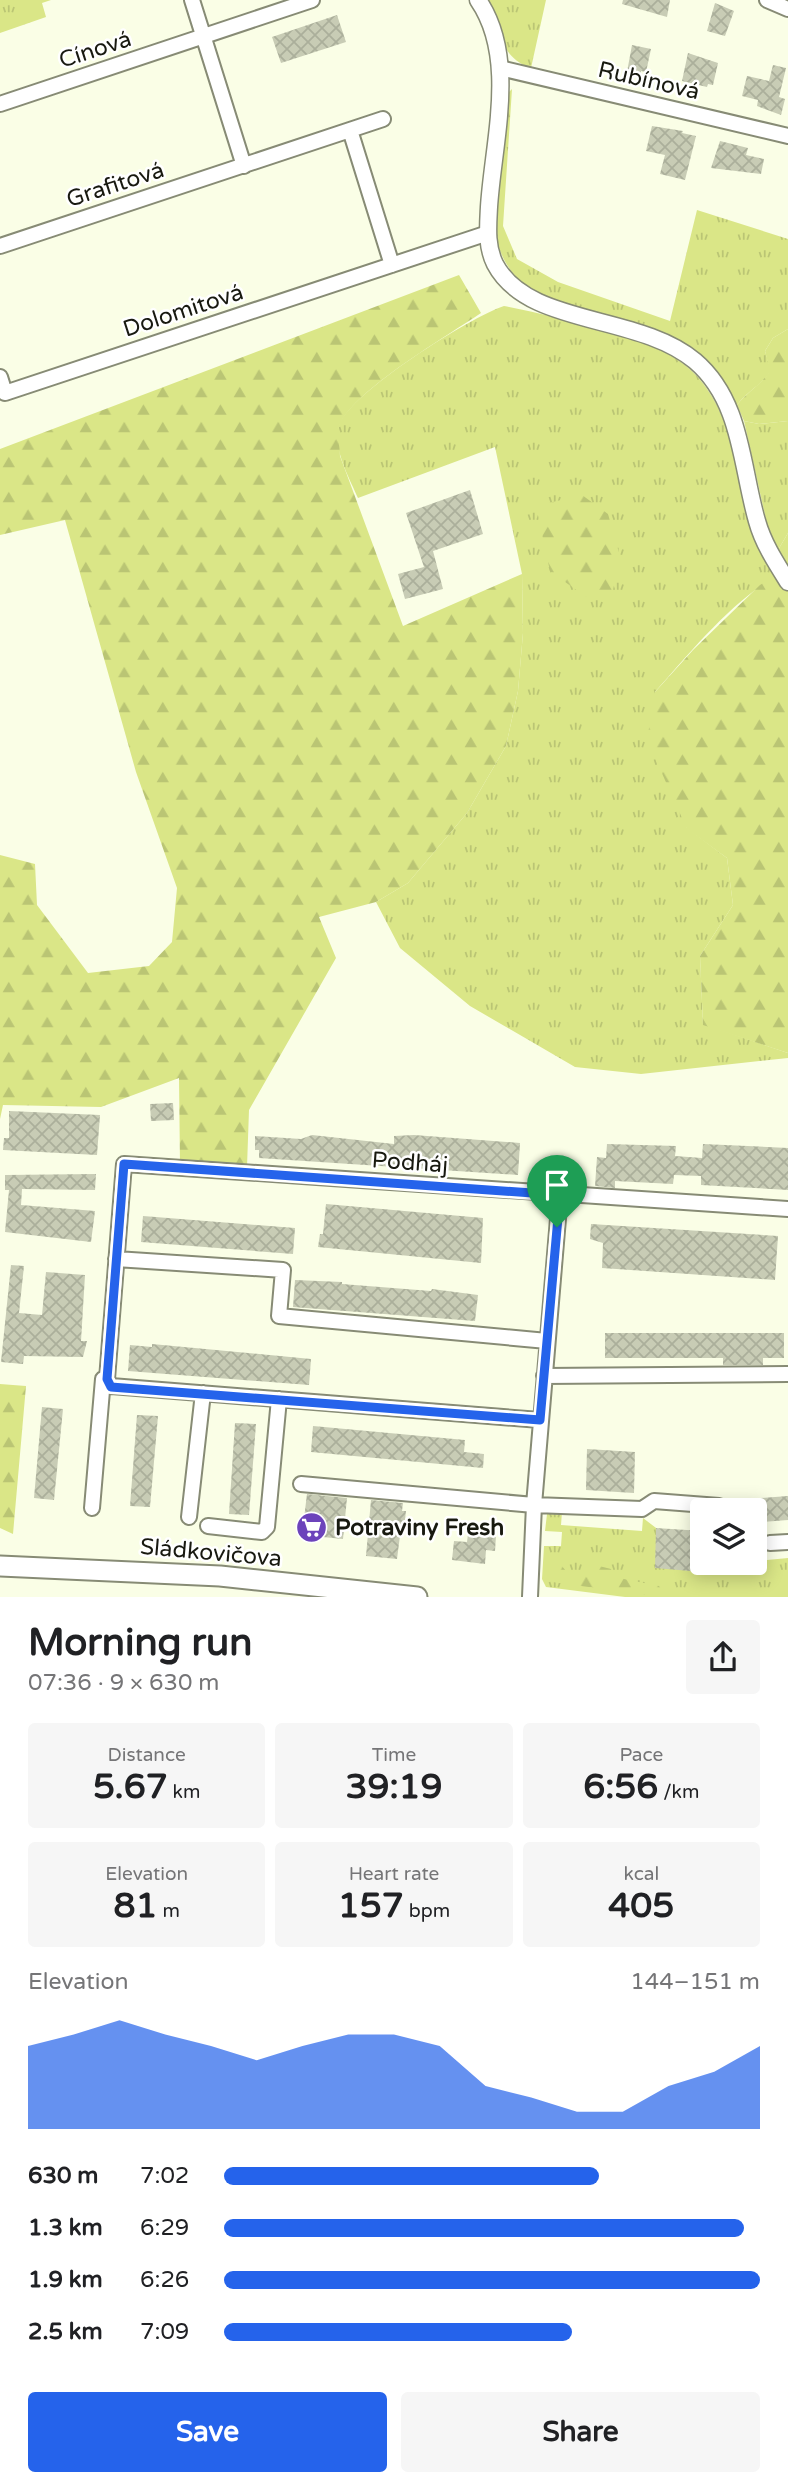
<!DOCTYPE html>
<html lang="en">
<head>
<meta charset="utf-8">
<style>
  body { margin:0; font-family:"Varela Round",sans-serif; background:#f6f6f6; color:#202124; height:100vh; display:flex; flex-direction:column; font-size:26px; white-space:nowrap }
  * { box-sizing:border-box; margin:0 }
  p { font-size:23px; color:#757577 }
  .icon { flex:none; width:38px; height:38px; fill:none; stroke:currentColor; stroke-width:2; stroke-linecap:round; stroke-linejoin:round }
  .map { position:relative; height:1597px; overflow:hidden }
  .sheet { display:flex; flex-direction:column; background:#fff; flex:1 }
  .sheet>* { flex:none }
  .buttons { position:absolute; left:690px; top:1498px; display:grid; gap:14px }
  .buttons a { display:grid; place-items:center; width:77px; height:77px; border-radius:7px; background:#fff; box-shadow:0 4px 18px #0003; font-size:35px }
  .pin { position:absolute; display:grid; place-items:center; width:60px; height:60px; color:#fff; margin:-72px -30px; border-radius:50% 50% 50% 0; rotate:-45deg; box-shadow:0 0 7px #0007 }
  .pin .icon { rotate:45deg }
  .round { display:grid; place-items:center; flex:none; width:74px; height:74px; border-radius:7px; background:#f6f6f6 }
  .overview { display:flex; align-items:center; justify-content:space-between; height:119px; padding:0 28px }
  h1 { font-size:38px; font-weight:800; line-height:52px }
  .stats { display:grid; grid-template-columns:repeat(3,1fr); gap:10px; height:119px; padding:7px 28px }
  .stats div { display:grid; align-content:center; border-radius:7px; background:#f6f6f6; text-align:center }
  .stats b { font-size:35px; font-weight:800 }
  .stats small { font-size:19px; font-weight:400 }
  .stats p { font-size:19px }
  .chart { height:196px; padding:14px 28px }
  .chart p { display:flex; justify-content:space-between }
  .chart svg { width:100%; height:126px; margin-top:7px; fill:#2563eb; opacity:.7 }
  .button { display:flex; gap:14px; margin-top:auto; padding:14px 28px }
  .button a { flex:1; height:80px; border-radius:7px; background:#2563eb; color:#fff; font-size:28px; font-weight:800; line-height:80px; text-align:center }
  .button a+a { background:#f6f6f6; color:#202124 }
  ul { padding:0 28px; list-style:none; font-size:23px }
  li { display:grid; grid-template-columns:112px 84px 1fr; align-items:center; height:52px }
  li i { height:18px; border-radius:9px; background:#2563eb }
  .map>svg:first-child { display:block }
  .grass { fill:url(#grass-tufts) }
  .forest { fill:url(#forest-firs) }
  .building { fill:url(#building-cross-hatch) }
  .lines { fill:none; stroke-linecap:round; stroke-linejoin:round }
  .minor-casing { stroke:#878b75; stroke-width:18 }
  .tertiary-casing { stroke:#878b75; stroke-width:19 }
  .secondary-casing { stroke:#878b75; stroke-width:23 }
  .minor { stroke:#fff; stroke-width:14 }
  .tertiary { stroke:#fff; stroke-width:16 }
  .secondary { stroke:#fff; stroke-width:19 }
  .route-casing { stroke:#fff; stroke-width:14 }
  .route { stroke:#2563eb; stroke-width:9 }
  .labels { text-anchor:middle; stroke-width:5; stroke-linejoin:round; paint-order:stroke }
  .street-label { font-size:23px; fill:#181910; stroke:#fff }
  .poi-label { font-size:23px; font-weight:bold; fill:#181910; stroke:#fff; text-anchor:start }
</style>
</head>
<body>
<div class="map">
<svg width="788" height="1597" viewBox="0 0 788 1597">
  <defs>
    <pattern id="grass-tufts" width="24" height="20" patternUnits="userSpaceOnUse" patternTransform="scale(1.75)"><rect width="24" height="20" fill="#dae687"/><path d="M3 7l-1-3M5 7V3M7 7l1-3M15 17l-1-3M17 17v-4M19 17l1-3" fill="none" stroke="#bac574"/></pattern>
    <pattern id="forest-firs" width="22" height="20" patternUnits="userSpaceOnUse" patternTransform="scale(1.75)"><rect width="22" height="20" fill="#dae687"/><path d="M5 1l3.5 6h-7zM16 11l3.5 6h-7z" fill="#bac574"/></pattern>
    <pattern id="building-cross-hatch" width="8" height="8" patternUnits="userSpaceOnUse" patternTransform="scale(1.75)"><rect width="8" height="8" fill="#c8ccb5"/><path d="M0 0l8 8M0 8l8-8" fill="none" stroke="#abaf9b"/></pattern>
  </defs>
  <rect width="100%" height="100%" fill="#fafee6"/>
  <path class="grass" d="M0,0h51l-9,3 4,14 -46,16z
    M487,0h59l-15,68c-36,-13 -26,-40 -44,-68z
    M512,89l-9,137 14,33 41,23 112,39 27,-111 91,29v90l-15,9 -8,13 6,20c-10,14 -23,20 -34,34 -16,-27 -33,-52 -61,-66 -64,-35 -163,-16 -181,-106l11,-138z
    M504,306c32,6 62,14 93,22 82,22 116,42 138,128 12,45 14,80 40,121 -44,25 -86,77 -120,115l32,136 40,30 6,47 -33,51 3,68 85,29v5l-147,16 -66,-7 -105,-61 -70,-58 -24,-46 32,-19 59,-70 39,-67 12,-55 5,-58 -1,-59 -27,-127 -137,51c-9,-21 -26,-50 -19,-73 11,-32 131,-108 165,-119z
    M744,421l15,3 29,-3v112l-10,17 -11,-26z
    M551,1509l11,3 -1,13 81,6 1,-13 59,45h52v-27l10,3 3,21 21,-2v39h-163l-79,-10 -4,-8 2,-33h17l1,-14 -17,-1 2,-17z"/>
  <path class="forest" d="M459,275l22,38c-34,23 -125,76 -141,111 -4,9 0,22 0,32l63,170 119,-52 1,59 -5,58 -12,55 -39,67 -59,70 -32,19 -57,15 17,41 -87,152 -2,57 -67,-2 -1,-87 -78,29 -98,-2 -3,14v-264l35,9 2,41 51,68 61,-7 23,-24 5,-54 -41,-116 -71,-252 -65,15v-86z
    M788,329v92l-29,3 -15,-3 -7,-16c11,-14 24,-20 33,-34l-5,-20 8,-13z
    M582,495l26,19 12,42 -7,34 -27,7 -36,-26 -14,-65z
    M788,533v520l-85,-28 -3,-69 33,-51 -6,-47 -40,-29 -40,-89 8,-48 38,-42 67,-65 27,-17 -9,-18z
    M0,1384l26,2 -13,148 -13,-6z
    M556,1559l15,18 28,-11 12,3 8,9 40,8 4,6 -1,5 -110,-15 -4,-11 1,-11z"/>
  <path class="building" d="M623,0h47l-3,17 -45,-13z
    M715,3l19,8 -9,25 -18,-5z
    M337,15l9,27 -65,21 -9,-26z
    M632,45l19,4 -5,23 -5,-1v4l-14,-3z
    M688,53l30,10 -5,22 -5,-1 -1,3 -25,-6z
    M773,65l13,3 -7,29 6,2 -4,16 -24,-9 1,-6 -16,-4 5,-20 22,5z
    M652,126l31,5 -1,2 14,3 -11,44 -25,-6 5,-19 -19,-4z
    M720,141l28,7 -2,7 18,4 -3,15 -50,-6z
    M470,490l13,44 -50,17 10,38 -38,10 -7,-25 26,-7 -18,-54z
    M173,1103l1,17 -23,1 -1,-17z
    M9,1111l91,4 -3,40 -94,-5 1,-12h5z
    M312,1135l82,9v-8l20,-1 106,8 -2,32 -259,-17v-8h-4v-14l46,3z
    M607,1144l69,2 -1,10 27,2 1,-14 85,4v42l-87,-5v-9l-27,-1 -1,9 -58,-3v7l-20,-2 2,-29 9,1z
    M96,1174l-1,16 -73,-1 -1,16 74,6 -4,31 -86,-10 4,-42h-4v-15z
    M326,1204l157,14 -2,45 -163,-16 2,-13h3z
    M143,1216l152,12 -2,26 -152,-12z
    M591,1224l187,12 -3,44 -173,-12 1,-25 -13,-4z
    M11,1265l13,1 -5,47 23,2 4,-43 39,3 -4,66h6l-4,16 -59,-1 -1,8 -22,-2z
    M295,1280l47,2v2l89,7 1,-2 46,6 -3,26 -182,-14z
    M605,1333h179v25h-21v7h-40v-7h-118z
    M152,1344l159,15 -2,26 -181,-14 2,-26 22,2z
    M42,1407l21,2 -9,91 -20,-2z
    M137,1415l21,1 -8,91 -20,-1z
    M235,1423l21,1 -7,91 -20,-1z
    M313,1426l152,14 -1,12 20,2 -1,14 -172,-16z
    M587,1449l48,3 -1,41 -48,-3z
    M307,1494l40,4 -4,41 -41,-4z
    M788,1496v24l-26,2 -1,-24z
    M371,1500l32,3 -1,8h4l-2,17h-3l-4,31 -31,-3z
    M656,1528l46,3v41l-47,-4z
    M468,1534l28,2 -1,15 -9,-1 -1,14 -33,-4 2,-19 13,1z"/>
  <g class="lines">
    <defs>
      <path id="minor" d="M192,0l52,166
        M767,0l21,9
        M500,68l288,68
        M0,104l312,-104
        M350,130l42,135
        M0,246l383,-127
        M0,377l5,16 483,-160
        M116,1259l167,11 -4,46 268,25
        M544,1376l244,-2
        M540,1420l-429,-34 -4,-7 17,-215 664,45
        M301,1484l233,21 108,4 12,-8 65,5
        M92,1508l11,-129
        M189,1517l14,-124
        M208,1526l54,6 5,-5 12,-128
        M770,1543l18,-1
        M530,1597l4,-92 26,-310"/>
      <path id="tertiary" d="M478,0c40,58 15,142 11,207 -1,19 -3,39 6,57 33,63 143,49 200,97 47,40 46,105 62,160 6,22 19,42 31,61"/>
      <path id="secondary" d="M0,1566l220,10 197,21"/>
    </defs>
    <use href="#minor" class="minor-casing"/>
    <use href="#tertiary" class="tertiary-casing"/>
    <use href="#secondary" class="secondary-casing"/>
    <use href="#minor" class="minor"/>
    <use href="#tertiary" class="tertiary"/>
    <use href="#secondary" class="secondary"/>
  </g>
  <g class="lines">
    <defs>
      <path id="route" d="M124,1164l436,31 -20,225 -429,-33 -4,-8z"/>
    </defs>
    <use href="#route" class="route-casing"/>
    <use href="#route" class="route"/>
  </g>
  <defs>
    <symbol id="supermarket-disc" viewBox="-11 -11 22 22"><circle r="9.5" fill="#6c43bb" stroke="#fff"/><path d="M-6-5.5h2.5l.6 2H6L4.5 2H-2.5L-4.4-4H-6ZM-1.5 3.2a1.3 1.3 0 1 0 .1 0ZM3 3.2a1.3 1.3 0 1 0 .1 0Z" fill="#fff"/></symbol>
  </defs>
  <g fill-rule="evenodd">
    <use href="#supermarket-disc" x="294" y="1510" width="35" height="35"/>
  </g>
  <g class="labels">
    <g class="street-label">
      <text transform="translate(95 49) rotate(-18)" y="8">Cínová</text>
      <text transform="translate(649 80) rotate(13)" y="8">Rubínová</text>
      <text transform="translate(115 184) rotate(-18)" y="8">Grafitová</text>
      <text transform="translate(183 310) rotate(-18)" y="8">Dolomitová</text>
      <text transform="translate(410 1162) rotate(4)" y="8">Podháj</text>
      <text transform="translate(211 1552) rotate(5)" y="8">Sládkovičova</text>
    </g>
    <g class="poi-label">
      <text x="335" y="1535">Potraviny Fresh</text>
    </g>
  </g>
</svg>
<div class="buttons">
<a><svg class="icon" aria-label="layers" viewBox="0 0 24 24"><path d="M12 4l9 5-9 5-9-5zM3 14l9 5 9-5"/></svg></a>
</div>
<div class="pin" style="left:557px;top:1227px;background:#1e9e55"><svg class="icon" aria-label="arrive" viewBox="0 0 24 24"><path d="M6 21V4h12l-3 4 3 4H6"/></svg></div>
</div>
<section class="sheet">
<div class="overview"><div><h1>Morning run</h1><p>07:36 · 9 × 630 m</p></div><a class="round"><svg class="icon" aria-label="share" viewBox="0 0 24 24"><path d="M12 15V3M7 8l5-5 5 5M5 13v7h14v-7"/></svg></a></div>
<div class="stats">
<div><p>Distance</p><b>5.67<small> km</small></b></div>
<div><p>Time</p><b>39:19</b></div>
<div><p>Pace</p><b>6:56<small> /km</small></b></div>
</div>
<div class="stats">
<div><p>Elevation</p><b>81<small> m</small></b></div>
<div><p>Heart rate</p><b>157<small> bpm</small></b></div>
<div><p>kcal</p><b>405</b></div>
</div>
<div class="chart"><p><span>Elevation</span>144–151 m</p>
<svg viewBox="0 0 160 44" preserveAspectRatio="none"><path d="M0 44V15L10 11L20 6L30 11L40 15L50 20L60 15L70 11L80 11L90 15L100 29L110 33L120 38L130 38L140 29L150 24L160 15V44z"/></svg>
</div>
<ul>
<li><b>630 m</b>7:02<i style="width:70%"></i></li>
<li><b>1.3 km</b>6:29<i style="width:97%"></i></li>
<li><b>1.9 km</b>6:26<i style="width:100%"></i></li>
<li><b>2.5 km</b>7:09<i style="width:65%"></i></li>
</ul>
<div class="button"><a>Save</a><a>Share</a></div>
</section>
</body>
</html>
